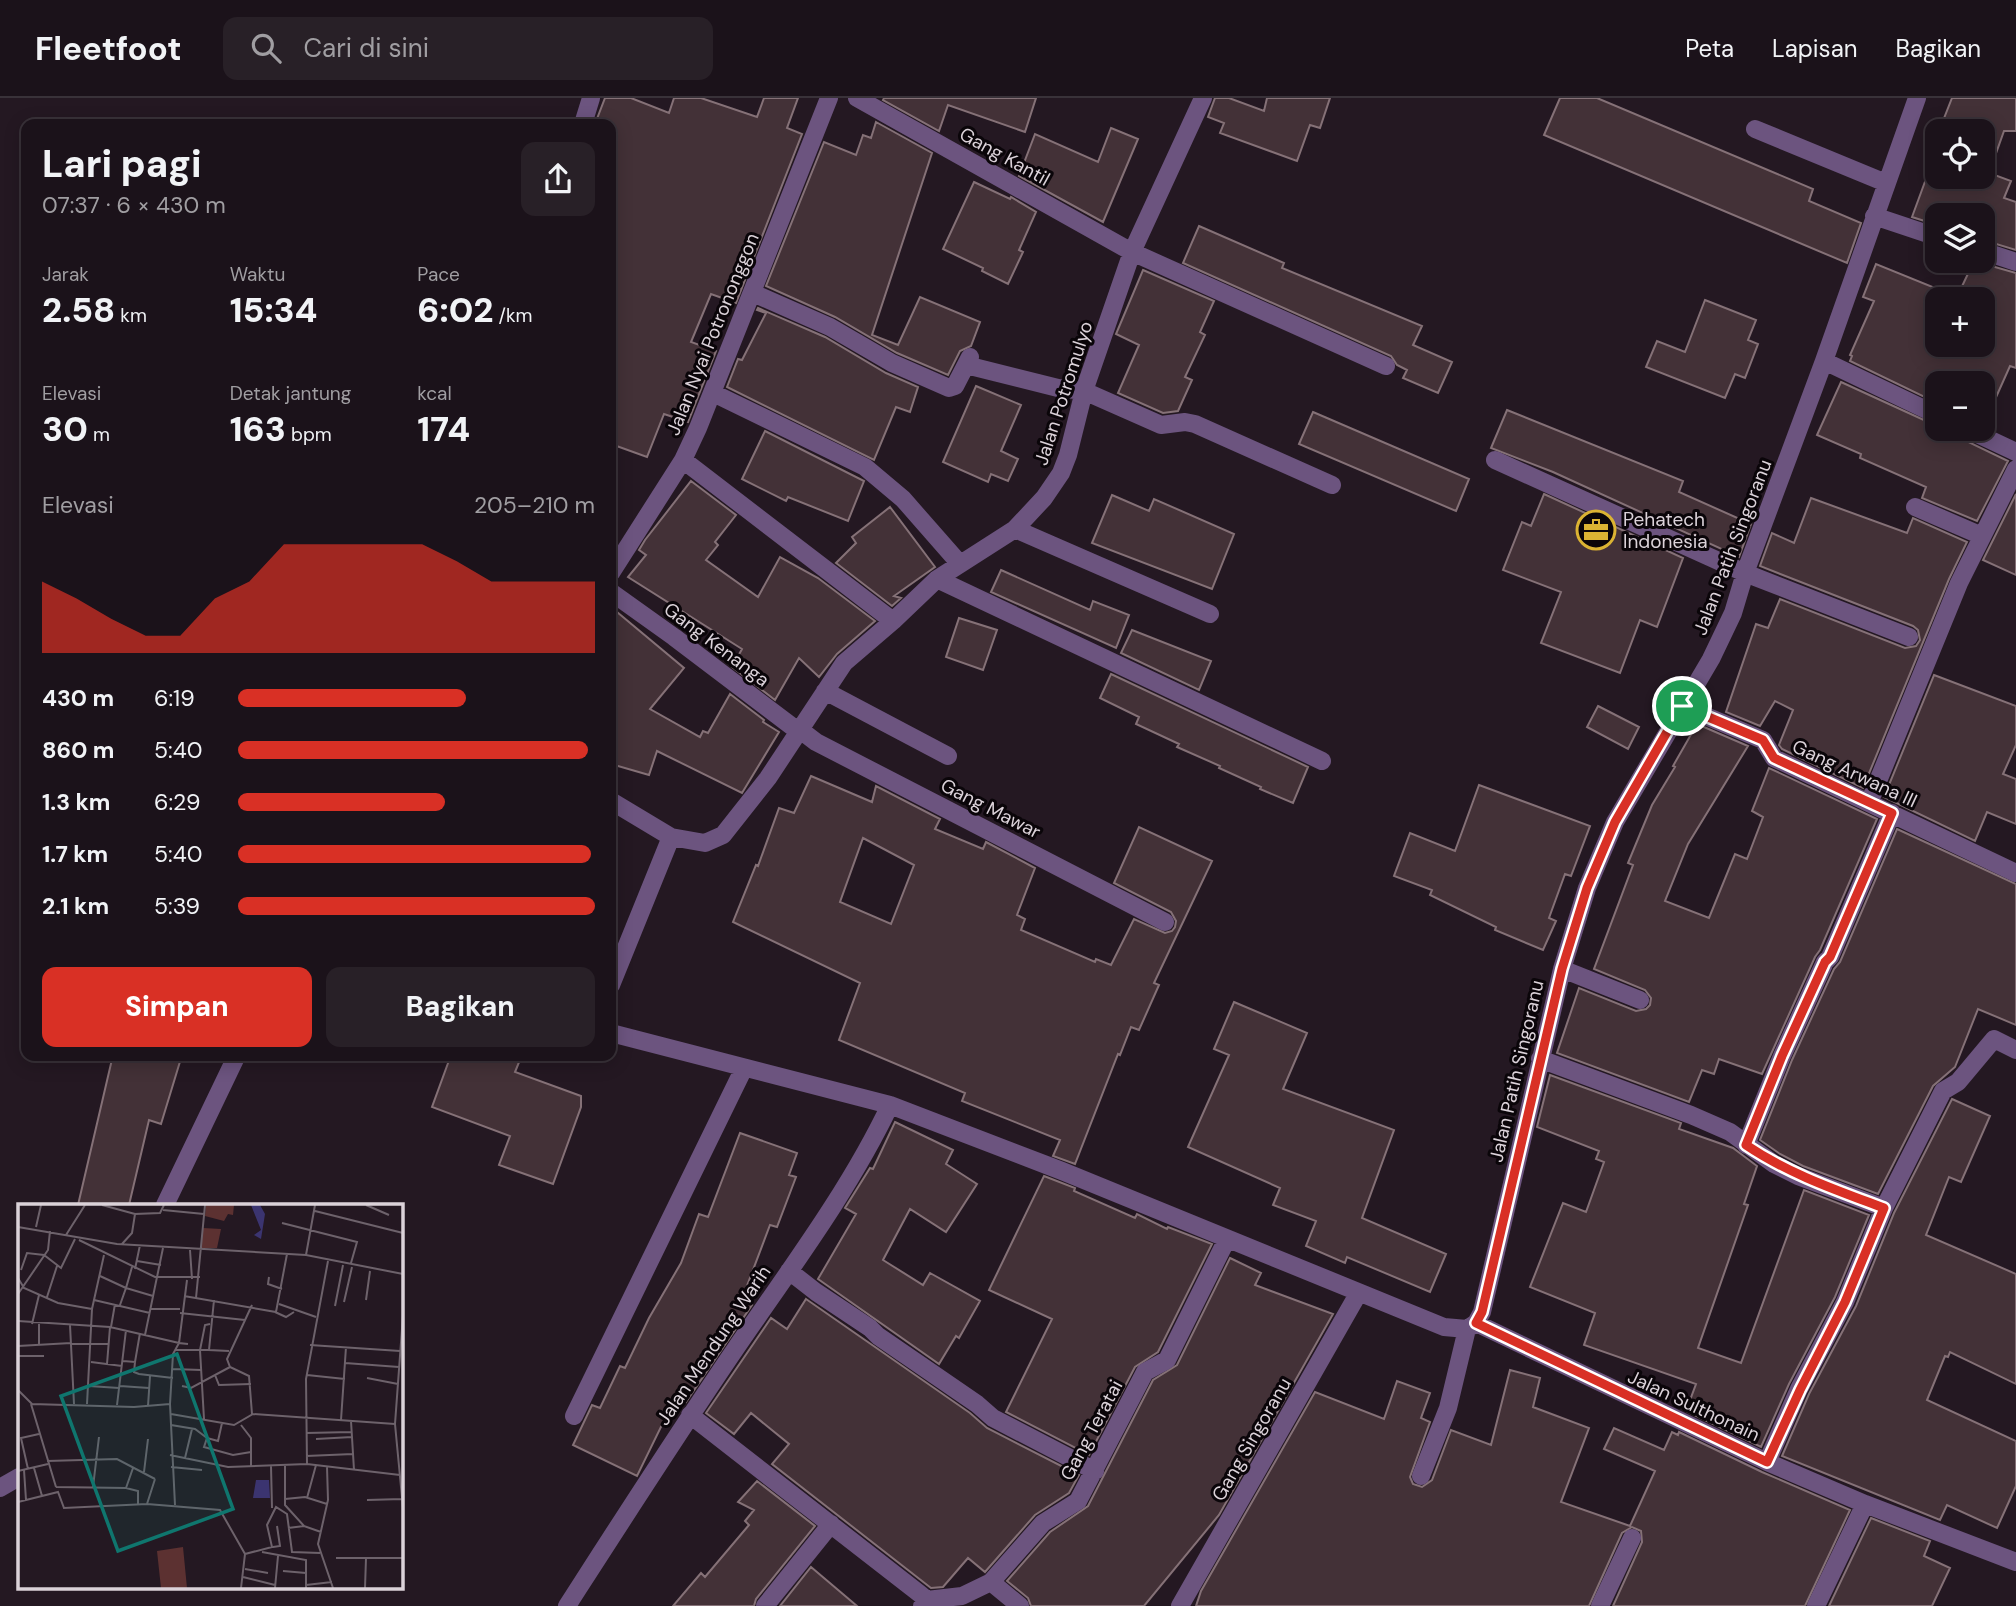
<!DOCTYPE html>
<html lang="id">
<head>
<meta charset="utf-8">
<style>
  body { margin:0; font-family:"DM Sans",sans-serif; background:#282027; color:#f1f3f6; height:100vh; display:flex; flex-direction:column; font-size:26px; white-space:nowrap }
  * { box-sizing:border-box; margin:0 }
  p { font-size:23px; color:#a09ea2 }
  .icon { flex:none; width:38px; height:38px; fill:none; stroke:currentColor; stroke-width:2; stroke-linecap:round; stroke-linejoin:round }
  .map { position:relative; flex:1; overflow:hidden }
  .side { position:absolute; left:21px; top:21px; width:595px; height:942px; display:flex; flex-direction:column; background:#1b121a; border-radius:14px; box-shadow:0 4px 18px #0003,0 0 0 2px #393239 }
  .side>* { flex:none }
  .fabs { position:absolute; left:1925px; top:21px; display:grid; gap:14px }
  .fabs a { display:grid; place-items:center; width:70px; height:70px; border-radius:14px; background:#1b121a; box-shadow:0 4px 18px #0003,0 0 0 2px #393239; font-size:35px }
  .pin { position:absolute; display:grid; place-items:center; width:60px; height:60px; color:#fff; margin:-30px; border:4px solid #fff; border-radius:50%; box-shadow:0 2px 7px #0007 }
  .round { display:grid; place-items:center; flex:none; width:74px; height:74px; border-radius:14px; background:#282027 }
  .summary { display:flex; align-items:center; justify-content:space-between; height:119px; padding:0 21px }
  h1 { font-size:38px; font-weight:800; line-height:52px }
  .figures { display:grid; grid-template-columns:repeat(3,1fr); gap:10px; height:119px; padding:7px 21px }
  .figures div { display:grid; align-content:center }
  .figures b { font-size:35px; font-weight:800 }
  .figures small { font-size:19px; font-weight:400 }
  .figures p { font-size:19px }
  .chart { height:196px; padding:14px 21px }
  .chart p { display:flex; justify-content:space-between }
  .chart svg { width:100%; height:126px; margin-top:7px; fill:#d93025; opacity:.7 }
  .primary-button { display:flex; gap:14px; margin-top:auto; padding:14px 21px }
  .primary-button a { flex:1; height:80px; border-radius:14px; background:#d93025; color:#fff; font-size:28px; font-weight:800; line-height:80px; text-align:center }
  .primary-button a+a { background:#282027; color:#f1f3f6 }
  ul { padding:0 21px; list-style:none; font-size:23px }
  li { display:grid; grid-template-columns:112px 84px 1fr; align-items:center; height:52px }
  li i { height:18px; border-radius:9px; background:#d93025 }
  header { display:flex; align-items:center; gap:42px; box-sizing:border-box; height:98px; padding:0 35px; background:#1b121a; border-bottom:2px solid #393239 }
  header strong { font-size:33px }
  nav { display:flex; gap:38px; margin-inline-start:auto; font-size:24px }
  .search { width:490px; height:63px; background:#282027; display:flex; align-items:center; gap:18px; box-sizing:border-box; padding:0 24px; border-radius:14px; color:#a09ea2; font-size:26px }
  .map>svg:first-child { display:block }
  .building { fill:#433137; stroke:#857177; stroke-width:2; fill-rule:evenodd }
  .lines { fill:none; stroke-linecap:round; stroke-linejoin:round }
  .minor { stroke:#6c547f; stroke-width:18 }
  .route-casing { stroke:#fff; stroke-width:14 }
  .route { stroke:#d93025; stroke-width:9 }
  .labels { text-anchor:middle; stroke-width:6; stroke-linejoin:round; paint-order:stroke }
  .street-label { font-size:19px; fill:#dbd2d9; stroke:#0a0509 }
  .poi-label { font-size:19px; fill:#dbd2d9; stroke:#0a0509; text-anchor:start }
  .inset-road { fill:none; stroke:#6d626b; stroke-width:2 }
  .view { fill:#0f766e; fill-opacity:0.15; stroke:#0f766e; stroke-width:3.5 }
  .inset-edge { fill:none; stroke:#dbd2d9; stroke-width:3.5 }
</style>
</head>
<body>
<header>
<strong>Fleetfoot</strong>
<div class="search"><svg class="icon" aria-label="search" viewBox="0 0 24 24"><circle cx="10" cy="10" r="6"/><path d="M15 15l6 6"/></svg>Cari di sini</div>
<nav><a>Peta</a><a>Lapisan</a><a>Bagikan</a></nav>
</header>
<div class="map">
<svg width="2016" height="1508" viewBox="0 0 2016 1508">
  <rect width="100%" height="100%" fill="#241822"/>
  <path class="building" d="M605,0h26l38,15 5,-15h27l56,19 7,-19h34l-11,30 15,6 -66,169 -25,-9 -20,48 25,9 -28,71 -24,-8 -17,43 -36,-13v-320h-16z
    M884,0h152l-11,34 -77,-27 -9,26 -56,-31z
    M1215,0h14l35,13 3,-13h63l-10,30 -10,-3 -13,36 -77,-28 4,-10 -16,-6z
    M1560,0h37l216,91 -4,12 52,22 -14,40 -303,-128z
    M1952,0h64v33h-12l-15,42 22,8 -7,17 12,4v48l-33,-10v-25h-46v10l-25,-8 18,-49 -4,-2 11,-29v40h46v-46h-44z
    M876,24l56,31 -60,182 26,10 22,-48 60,25 -9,24 -11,5 -12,24 -51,-22 -62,-36 -69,-31 58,-144 32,13 7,-20 8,3z
    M1111,30l27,11 -35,83 -84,-46 16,-42 63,28z
    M974,84l36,17 1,-2 25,15 -17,38 4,2 -15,32 -26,-13 1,-3 -40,-19z
    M1199,128l85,37 -2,5 140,58 -9,19 39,17 -14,31 -35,-15 4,-8 -10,-5 -6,-9 -208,-93z
    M1974,163l42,12v95l-6,-2 -26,58 -1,-41h-46v20l-87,-42 2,-5 -2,-1 24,-54 -11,-4 13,-33 81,33zM1937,201h46v46h-46z
    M1143,172l71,31 -14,31 5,3 -20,42 7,3 -14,31 -15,2 -45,-20 21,-48 -23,-11z
    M1705,202l51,20 -8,20 10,4 -13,34 -10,-4 -10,24 -79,-31 11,-26 28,11z
    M758,210l67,29 61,36 32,14 -8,25 -14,-5 -22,53 -147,-73 11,-28 4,1 24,-47 -9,-3z
    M1841,284l96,44v3h19l1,6 5,4 46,22 -31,60 -55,-23 4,-11 -66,-29 1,-4 -44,-19z
    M976,288l45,19 -20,46 17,8 -10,22 -17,-7 -3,8 -45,-20z
    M1507,312l176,71 -4,11 72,32 -12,33 -186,-85 -62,-24z
    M1313,314l156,67 -13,32 -157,-67z
    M765,333l99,50 -16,40 -60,-24 -2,4 -44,-22z
    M691,383l45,34 -21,27 3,3 -12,15 52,37 22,-40 38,21 57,43 -38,33 -18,23 -20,-19 -24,42 -43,-33 10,-18 -114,-72 18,-22 -7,-5 6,-10z
    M1544,396l139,64 -26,69 -17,-7 -20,53 -79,-30 20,-51 -58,-22 19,-48 9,4z
    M2016,396v81l-33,-15z
    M1112,397l37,16 5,-12 80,35 -22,55 -120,-46z
    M1811,400l96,35 6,-15 54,24 -18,37 -86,209 -81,-39 -3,-4 14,-35 -18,-9 -15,25 -34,-14 30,-88 12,4 12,-29 125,49 11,-2 4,-6 -2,-10 -5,-4 -153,-60 12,-33 22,10z
    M890,409l45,60 -41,29 7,2 -9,8 -56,-43 20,-20 -4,-6z
    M1001,472l89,40 3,-9 36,14 -13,33 -125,-56z
    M611,509l73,61 -34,41 50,28 3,-6 5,2 22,-39 34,26 -1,2 16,10 -37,61 -85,-42 -8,24 -38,-11z
    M959,520l38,12 -14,40 -37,-13z
    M1132,532l79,31 -12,29 -78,-37z
    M1111,576l197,93 -15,36 -33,-14 1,-2 -42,-19 1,-2 -43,-19 2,-3 -43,-20 3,-7 -39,-19z
    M1934,577l82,31v39l-13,29 13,5v45l-29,-12 -12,29 -91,-44z
    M1598,608l41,21 -11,22 -41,-22z
    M1697,626l51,22 -60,98 -23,57 44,17 26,-64 12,5 16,-42 -11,-6 17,-43 108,51 -57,131 -5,7 -53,117 -43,-15 -5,15 -12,-4 -13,32 -132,-49 22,-65 57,23 10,-2 4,-4 1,-7 -6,-8 -51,-21 39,-104 -5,-2 24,-58 23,-38 -2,-1z
    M811,678l61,26 4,-16 64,33 -5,10 48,20 3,-7 49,26 -18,47 8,4 -4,11 74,32 1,-3 15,6 23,-46 31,14 7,-2 3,-4 1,-6 -5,-9 -57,-29 25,-56 73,34 -58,122 5,2 -20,45 -8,-3 -11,28 -2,-1 -43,110 -22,-8 7,-16 -98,-39 3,-8 -126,-53 21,-57 -127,-61 23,-57 2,1 21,-58 15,5zM863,740l51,27 -23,59 -51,-22z
    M1479,687l111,41 -19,50 -6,-2 -16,44 7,3 -13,29 -48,-20 1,-3 -66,-32 2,-5 -38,-14 16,-43 45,18z
    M1897,731l119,55v141l-38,-16 -23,58 -22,19 -55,108 -75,-28 -23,-12 -20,-14 32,-80 42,-91 6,-7z
    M1234,904l73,31 -24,56 111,41 -32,88 84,36 -16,38 -83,-35 -2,6 -39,-17 10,-25 -43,-16 7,-17 -92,-41 41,-92 -15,-6z
    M113,957h69l-21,69 -12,-4 -20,85h-51z
    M451,957h71l-7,17 66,24v11l-28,77 -54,-19 11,-29 -78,-29z
    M1550,977l131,48 -2,6 54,19 24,18 -13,38 4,1 -50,143 43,15 63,-173 65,25 -34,82 -46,87 -28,63 -75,-36 10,-27 -112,-39 11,-32 -65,-26 33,-84 23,9 18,-50 -8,-3 3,-8 -62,-24z
    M1952,1001l38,17 -29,66 -12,-5 -23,58 90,39v110l-66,-32 -2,5 -3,-1 -18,44 89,41v45l-19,42 -50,-23 -7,15 -158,-64 27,-62 47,-88 38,-93z
    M895,1024l58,28 -7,14 31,20 -31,48 -36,-23 -27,51 40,25 7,-12 50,28 -21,37 -3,-2 -17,28 -121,-85 38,-65 -11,-6 25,-40 3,1z
    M740,1035l57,20 -8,22 7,2 -19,50 -7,-2 -28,74 10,6 -66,97 -9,-8 -40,82 -64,-31 19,-40 8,3 20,-42 5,2 24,-50 32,-55 18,-49 9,3z
    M1044,1078l31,12 -1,3 61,27 2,-4 30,15 1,-2 44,17 -54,108 -23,15 -46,88 -83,-43 46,-93 -63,-29z
    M1230,1160l31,15 -6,12 78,29 -114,201 -75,91h-113l-3,-8 -21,-17 43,-49 38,-26 65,-126 24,-15z
    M806,1201l164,114 17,15 92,47 -10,18 -34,22 -50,57 -17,-14 -25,29 -12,1 -159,-124 17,-20 -38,-31 -17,21 -28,-21 65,-95 16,11z
    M1510,1272l30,8 -7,29 56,21 -28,74 69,24 25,-55 -51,-22 10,-21 50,22 8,-18 6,3 1,-3 83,40 88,38 -45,96h-192l29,-64 -1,-11 -9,-4 -10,6 -33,73h-393l5,-15 114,-199 69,27 13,-38 33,12 -9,25 9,4 -20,55 3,7 9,3 10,-7 19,-50 40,15z
    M757,1383l58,45 -59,73 -2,7h-81l28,-33 4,4 44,-52 -4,-4 9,-11 -16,-8z
    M1871,1420l59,23 -6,15 26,12 -18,38h-103z
    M811,1469l46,39h-77z"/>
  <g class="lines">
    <path class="minor" d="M857,0l275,154 254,114
      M583,26l8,-26
      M1755,31l131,54
      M1874,118l63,21
      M1983,153l33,11
      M753,195l77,34 62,36 57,25 6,-2 15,-29
      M1824,263l113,54
      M966,267l92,23 26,3 77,34 24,-3 10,2 137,61
      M713,295l152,74 38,32 57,65
      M1967,331l49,23
      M683,362l210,161
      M1495,362l250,113 164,64
      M1915,409l67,29
      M1015,431l195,85
      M611,475l72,-113 15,-32 131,-330
      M937,481l385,182
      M611,494l63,45 124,94
      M825,593l123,65
      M1682,608l81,34 11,18 242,115
      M799,631l17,13 349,180
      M611,703l60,36 34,6 18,-8 45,-57 76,-115 49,-42 44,-42 78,-50 29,-31 17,-25 7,-18 16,-64 48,-139 71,-154
      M1869,705l90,-220 57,-114
      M1562,871l78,31
      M611,887l60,-148
      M611,935l279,72 172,66 382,156 23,2 9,-6
      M1540,961l151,56 39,17 44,32 24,12 86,32
      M1746,1047l36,-89 43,-94 5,-5 62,-144
      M165,1107l72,-150
      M789,1173l27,21 54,36 8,8 99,68 16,14 102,53
      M1476,1225l6,-11 80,-343 25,-81 28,-66 96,-163 22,-46 12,-40 79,-212 93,-263
      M1476,1225l291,139 98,42 151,58
      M690,1317l230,179 7,6 -5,6
      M574,1318l170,-348
      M1767,1364l32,-73 46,-87 39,-94 59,-117 15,-9 36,-43 22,11
      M1421,1378l27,-68 19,-79
      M0,1390l19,-11
      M991,1484l29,24
      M927,1502l35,-4 29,-14 52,-59 35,-22 67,-129 22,-12 60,-121
      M567,1508c56,-87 111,-173 169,-258 54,-79 113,-157 154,-243
      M765,1508l66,-82
      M1180,1508l178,-312
      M1600,1508l32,-68
      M1816,1508l49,-102"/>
  </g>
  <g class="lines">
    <defs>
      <path id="route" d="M1682,608l81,34 11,18 118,55 -62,144 -5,5 -43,94 -36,89c43,29 90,45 138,63l-39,94 -45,88 -33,72 -291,-139 6,-11 80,-343 25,-81 28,-66z"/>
    </defs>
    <use href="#route" class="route-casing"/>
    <use href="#route" class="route"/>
  </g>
  <defs>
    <symbol id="office-ring" viewBox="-11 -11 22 22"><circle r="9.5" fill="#0a0509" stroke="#dbb333" stroke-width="1.5"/><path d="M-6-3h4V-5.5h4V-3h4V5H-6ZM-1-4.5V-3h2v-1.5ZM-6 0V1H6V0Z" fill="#dbb333"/></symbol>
  </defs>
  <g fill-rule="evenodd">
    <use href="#office-ring" x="1574" y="410" width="44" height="44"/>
  </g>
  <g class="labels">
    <g class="street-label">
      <text transform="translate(1005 58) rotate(29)" y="7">Gang Kantil</text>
      <text transform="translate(712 236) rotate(-68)" y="7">Jalan Nyai Potrononggon</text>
      <text transform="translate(1063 295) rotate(-72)" y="7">Jalan Potromulyo</text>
      <text transform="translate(1732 449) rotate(-69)" y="7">Jalan Patih Singoranu</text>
      <text transform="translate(717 546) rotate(37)" y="7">Gang Kenanga</text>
      <text transform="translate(1855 675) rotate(25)" y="7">Gang Arwana III</text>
      <text transform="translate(991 710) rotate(27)" y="7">Gang Mawar</text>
      <text transform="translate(1516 973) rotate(-77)" y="7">Jalan Patih Singoranu</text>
      <text transform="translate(713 1247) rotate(-56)" y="7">Jalan Mendung Warih</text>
      <text transform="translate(1694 1307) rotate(25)" y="7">Jalan Sulthonain</text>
      <text transform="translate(1091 1332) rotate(-62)" y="7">Gang Teratai</text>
      <text transform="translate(1251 1341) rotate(-60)" y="7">Gang Singoranu</text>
    </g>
    <g class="poi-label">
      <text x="1623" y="428">Pehatech<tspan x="1623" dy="22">Indonesia</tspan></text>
    </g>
  </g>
  <g transform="translate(18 1106)">
    <rect width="385" height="385" fill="#241822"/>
    <path d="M188,1h28l-1,10 -5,-1 -4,7 -19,-5zM185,24l18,1 -4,19h-16zM165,343l4,41h-26l-4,-37z" fill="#5c3131"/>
    <path d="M233,1h9l5,9 -4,25 -7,-4 7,-5zM238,276h13l1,18h-17z" fill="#3b3470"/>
    <path class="inset-road" d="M84,1l33,9M348,1l23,10M145,6l41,4M297,7l88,22M264,19l75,19 -6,21M0,23l99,17 189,11 97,19M18,23l5,-22M48,31l19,-30M61,36l76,37h45M104,40l10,-11 3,-19 25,-1 4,-8M172,46l2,29M288,51l9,-50M119,57l24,4M117,65l5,-24M3,66l6,-17 17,2 17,13 14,-29M82,72l26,12 6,-21M251,73l-1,7 14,5M0,74l6,10 34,15 34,6M169,76l-8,63 9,1M0,90l30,-44 2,-19M166,92l92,16 11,-58M29,93l10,-31M178,94l9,-93M76,96l56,13M196,96l-5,50 20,1M348,96l4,-29M326,98l8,-35M261,100l37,13M102,101l6,-17 27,8M317,102l8,-41M133,105h29M257,108l11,5 8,-5M162,109l65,7M385,111l-8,109 8,84M0,117l92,6 69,16 -6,11 -3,50 5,101M14,120l7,-29M21,120v22M52,121l4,79M93,123l4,-23M127,131l18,-87M53,140h37M292,141l90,6M0,142l53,-3M157,146h34M0,152h26M105,157l12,1 5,-29M73,158l31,4M117,158l-1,10 5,2 34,4M327,159l54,4M89,160l3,-37M155,165l28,1M197,171l4,10 32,-1M289,171l38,4M349,174l31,6M71,182l30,2M102,182l29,2M164,182l9,2 39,-21M0,186l14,14 102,3 36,-3M13,200l25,83M69,200l5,-95 12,-54M99,201l9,-75M130,202l2,-30M153,210l63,11 19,-11 142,10M234,210l-3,-38 -19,-9 -3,-8 25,-54M186,215l-4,-69 5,-25 5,-1M323,216l5,-73M333,217l3,49M204,219l-4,18 -11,-3 -3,9 29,8 18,-3M153,221l24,4 12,9M223,221l10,13v29M288,229l46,-1M298,235l36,-2M152,251l58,12 79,-3 93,11M288,252l47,-2M167,254l7,-29M29,257l70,-2 38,20M289,260l-1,-85 22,-118M267,261v40l19,21M253,262l1,42M153,263l31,3M309,263l1,33 -10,44 15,44M16,264l8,28M10,265l-7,-31 18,-4M6,266l2,30M0,267l30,-7M126,268l4,-33M38,283l70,1 12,3v14M75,283l6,-50M108,284l7,-20M289,294l9,-33M267,295l20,-2 22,7M349,296l35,-1M0,298l40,-10 6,16 83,-4 73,6 25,44 -4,34M129,300l8,-25M270,324l16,-2 17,6M255,343l7,-1 -3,-20M244,348l44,8v28M227,350l27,-7 -5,-22 9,-18 11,7 5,38 28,1M318,354h67M227,365l23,4M265,367l23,2M225,373l32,8M288,381l26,-3M257,384l3,-32M347,384l1,-30"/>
    <path class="view" d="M159,150l56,155 -115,42 -57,-155z"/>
    <rect width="385" height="385" class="inset-edge"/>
  </g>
</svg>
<div class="fabs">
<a><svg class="icon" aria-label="locate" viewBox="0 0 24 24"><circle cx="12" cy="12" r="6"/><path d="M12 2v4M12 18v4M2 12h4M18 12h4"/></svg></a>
<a><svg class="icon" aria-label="layers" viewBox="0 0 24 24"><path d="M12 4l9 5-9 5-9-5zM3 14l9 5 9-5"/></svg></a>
<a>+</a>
<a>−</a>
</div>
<div class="pin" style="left:1682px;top:608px;background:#1e9e55"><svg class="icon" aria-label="arrive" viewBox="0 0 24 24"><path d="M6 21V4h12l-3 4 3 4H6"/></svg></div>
<section class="side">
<div class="summary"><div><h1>Lari pagi</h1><p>07:37 · 6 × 430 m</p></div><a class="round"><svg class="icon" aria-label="share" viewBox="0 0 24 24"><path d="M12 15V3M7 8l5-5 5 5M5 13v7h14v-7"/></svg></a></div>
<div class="figures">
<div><p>Jarak</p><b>2.58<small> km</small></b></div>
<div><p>Waktu</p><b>15:34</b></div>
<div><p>Pace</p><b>6:02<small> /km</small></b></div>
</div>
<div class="figures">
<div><p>Elevasi</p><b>30<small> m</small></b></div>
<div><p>Detak jantung</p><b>163<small> bpm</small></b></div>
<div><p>kcal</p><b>174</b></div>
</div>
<div class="chart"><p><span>Elevasi</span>205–210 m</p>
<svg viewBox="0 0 160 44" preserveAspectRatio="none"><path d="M0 44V19L10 25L20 32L30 38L40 38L50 25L60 19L70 6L80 6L90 6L100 6L110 6L120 12L130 19L140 19L150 19L160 19V44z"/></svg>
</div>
<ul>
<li><b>430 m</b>6:19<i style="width:64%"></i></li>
<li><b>860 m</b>5:40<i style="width:98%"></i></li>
<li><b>1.3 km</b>6:29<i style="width:58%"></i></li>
<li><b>1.7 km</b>5:40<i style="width:99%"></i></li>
<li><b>2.1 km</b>5:39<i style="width:100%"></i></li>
</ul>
<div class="primary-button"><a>Simpan</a><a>Bagikan</a></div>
</section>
</div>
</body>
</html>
